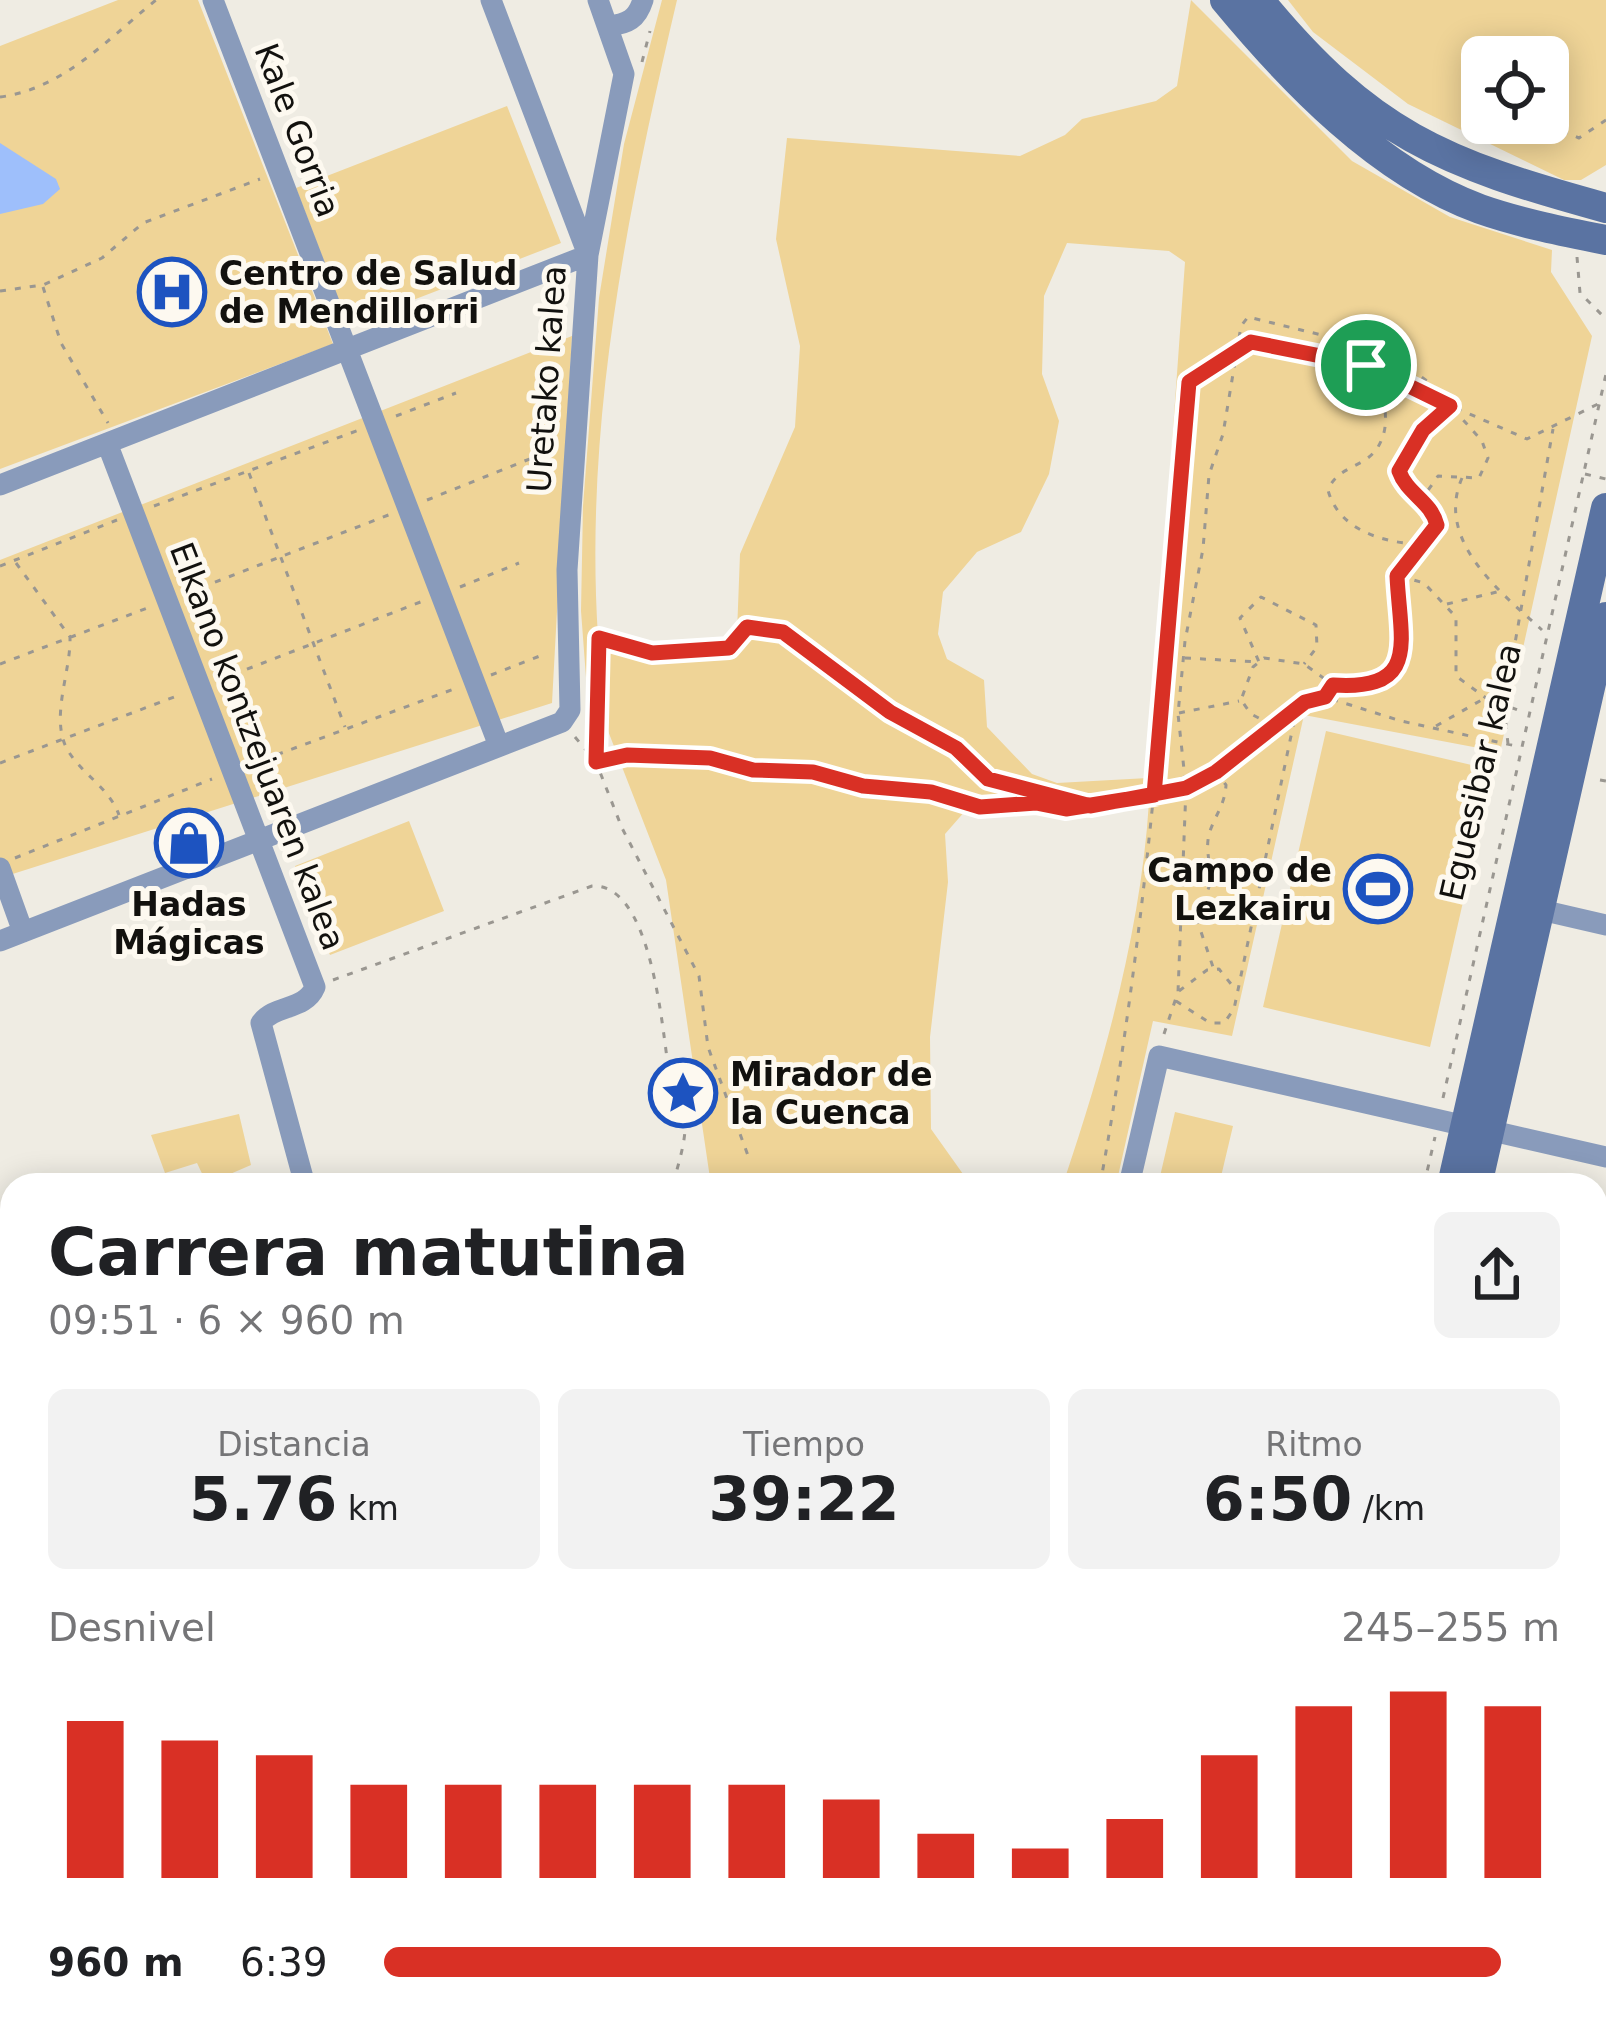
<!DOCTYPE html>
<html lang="es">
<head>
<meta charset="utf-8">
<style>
  body { margin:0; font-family:"DejaVu Sans",sans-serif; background:#f2f2f2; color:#202124; height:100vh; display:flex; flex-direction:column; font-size:45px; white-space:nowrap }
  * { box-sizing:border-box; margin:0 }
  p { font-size:39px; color:#757577 }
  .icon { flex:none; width:66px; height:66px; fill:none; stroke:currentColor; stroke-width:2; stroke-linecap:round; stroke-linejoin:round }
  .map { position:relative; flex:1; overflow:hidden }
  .side { position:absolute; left:0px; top:1173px; width:1608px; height:861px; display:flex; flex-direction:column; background:#fff; border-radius:36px 36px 0 0; box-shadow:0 6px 30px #0003 }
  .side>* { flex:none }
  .controls { position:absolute; left:1461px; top:36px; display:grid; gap:24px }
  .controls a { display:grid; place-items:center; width:108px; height:108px; border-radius:18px; background:#fff; box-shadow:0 6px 30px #0003; font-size:60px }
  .pin { position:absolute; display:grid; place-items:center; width:102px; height:102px; color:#fff; margin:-51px; border:6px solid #fff; border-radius:50%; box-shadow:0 3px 12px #0007 }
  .round { display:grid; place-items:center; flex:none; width:126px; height:126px; border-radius:18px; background:#f2f2f2 }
  .overview { display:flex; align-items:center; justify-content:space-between; height:204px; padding:0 48px }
  h1 { font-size:66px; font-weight:700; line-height:90px }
  .figures { display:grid; grid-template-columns:repeat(3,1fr); gap:18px; height:204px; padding:12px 48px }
  .figures div { display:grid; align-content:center; border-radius:18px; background:#f2f2f2; text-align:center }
  .figures b { font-size:60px; font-weight:700 }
  .figures small { font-size:33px; font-weight:400 }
  .figures p { font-size:33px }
  .chart { height:336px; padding:24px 48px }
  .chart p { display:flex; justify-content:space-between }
  .chart svg { width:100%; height:216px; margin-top:12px; stroke:#d93025; stroke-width:6 }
  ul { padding:0 48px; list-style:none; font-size:39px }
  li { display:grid; grid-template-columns:192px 144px 1fr; align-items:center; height:90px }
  li i { height:30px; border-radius:15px; background:#d93025 }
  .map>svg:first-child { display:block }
  .green { fill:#efd497; fill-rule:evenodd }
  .water { fill:#9ebffb }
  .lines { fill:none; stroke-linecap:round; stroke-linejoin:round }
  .path { stroke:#9a9791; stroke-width:3; stroke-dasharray:6 9; stroke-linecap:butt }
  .street { stroke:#899bbb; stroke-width:21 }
  .secondary { stroke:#5a73a2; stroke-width:30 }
  .route-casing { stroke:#fff; stroke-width:24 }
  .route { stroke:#d93025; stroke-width:15 }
  .labels { text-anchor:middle; stroke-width:10; stroke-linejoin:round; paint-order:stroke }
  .street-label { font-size:33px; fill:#12110e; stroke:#fdf9f0 }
  .poi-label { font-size:33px; font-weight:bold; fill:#12110e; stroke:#fdf9f0; text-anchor:start }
</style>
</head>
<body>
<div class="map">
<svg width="1606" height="2033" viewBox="0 0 1606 2033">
  <rect width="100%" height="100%" fill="#efece3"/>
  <path class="green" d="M118,0h80l135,344 -333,125v-423z
    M662,0h15c-49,209 -93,421 -79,637l79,13 60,-17 3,-79 55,-127 5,-81 -24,-107 11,-101 233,18 45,-21 17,-16 74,-18 21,-15 14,-86 161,161 98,56 102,33 -1,22 41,64 -92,416 -196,-37 -72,321 -79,-15 -37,164h-105l55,-10c40,-119 75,-248 83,-373l-97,14 -86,-6 -21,24 3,48 -18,155 1,92 32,45 29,11h-281l-45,-305 -63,-162 -14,-1 -8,-106 2,-105 16,-208 25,-154zM1067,243l102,8 16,11 -37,516 -91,5 -25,-9 -45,-47 -3,-47 -37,-21 -9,-25 5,-42 34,-40 44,-20 28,-58 10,-53 -17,-47 2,-78z
    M1288,0h318v165l-25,15h-17l-156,-76 -95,-72zM1482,57h66v66h-66z
    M507,106l54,137 -213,82 -52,-137z
    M572,336l-20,367 -552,175v-318z
    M1326,731l167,39 -63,277 -167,-40z
    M409,821l35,90 -114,44 -35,-89z
    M1175,1112l58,14 -14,59h-61z
    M239,1114l12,51 -44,19 -10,-21 -32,10 -14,-38z
    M0,1411l12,15v426l-12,-5z
    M0,1893l12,4v125h372l14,11h-398z"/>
  <path class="water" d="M0,143l56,36 4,10 -17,15 -43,10z"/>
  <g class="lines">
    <path class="path" d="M642,62l8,-31
      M0,97c63,-8 108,-58 156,-97
      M1562,131l17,7 27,-18
      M1484,142l65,-11 10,1 4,8
      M1577,257l3,36 26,26
      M43,287l18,56 47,80
      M0,291l43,-6 59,-27 41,-35 117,-44
      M1415,367c-54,23 -15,42 -37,80 -14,22 -40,18 -50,43 10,39 54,53 91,54
      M1456,408l71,31 71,-35
      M396,416l60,-23
      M249,473l96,254
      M1585,474l21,5
      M1462,478c-27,62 37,113 80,152
      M427,500l125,-50
      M154,506l205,-76
      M16,563l54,74c1,35 -20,80 -3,112 14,25 42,38 52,66
      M0,566l117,-46
      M1400,576l24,7 32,34v59l30,22 37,14
      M460,587l59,-24
      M187,593l204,-79
      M1447,604l54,-13
      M1185,658l74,4 -19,-44 21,-21 55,28 1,22 -13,17
      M0,664l150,-57
      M491,675l54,-21
      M219,680l204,-79
      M1333,685c88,5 67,-44 64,-109l40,-51 -15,-26
      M1179,713l60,-12
      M1272,725l-21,-11 -10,-14 12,-33 11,-9 40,6 29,21 -8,12
      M1436,726l49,-28
      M575,737l21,25 26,66 77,148 9,71 42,114
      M1508,744l-4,-39 49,-276
      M0,763l182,-69
      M249,765l205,-76
      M1600,780l6,1
      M1091,806l-37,-5 -65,-22 -34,-31 -66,-36 -106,-80 -36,-5 -18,21 -77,5 -53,-15 -3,124 31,-7 83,3 43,12 60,2 50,14 68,6 49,15 57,-4 29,6 120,-21 30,-16 89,-70 20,-5 76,24 115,25
      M15,858l197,-79
      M1181,914l16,6 16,47
      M1191,914c36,-35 9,-52 19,-83 6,-17 15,-27 16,-46l-8,-11
      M333,980l259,-94c57,-3 69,130 75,172 3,24 19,49 18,72 -1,18 -8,38 -12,55
      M1179,991l28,-21 12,-1 16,20
      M1176,1001l34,22h14l10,-14 62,-297
      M1164,1034l14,-42 8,-204 -8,-74 7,-73 18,-92 6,-74 14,-41 18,-108 7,-9 139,34 44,33 51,57 6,17 -9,20 -41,-2 -16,23 -19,-16c-11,-30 28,-59 48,-77
      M1443,1098l163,-724
      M1100,1185c49,-265 67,-534 89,-803l62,-40 115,23 81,39
      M1424,1185l11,-48
      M1596,1237l10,2
      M1596,1326l10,3
      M5,1434l7,9
      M0,1444l12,4
      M0,1558l12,-4
      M0,1698l12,-6
      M0,1768l12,5
      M0,1787l12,1
      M2,1887l10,4
      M0,1889l12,26
      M0,2022l12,-12
      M182,2022l3,11
      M190,2022l18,11
      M327,2022l1,11
      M382,2022l15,11
      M713,2022l49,11
      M1199,2022l34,8
      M1412,2025l33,8
      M541,2033l11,-11
      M1186,2033l2,-11
      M1314,2033l3,-11"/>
    <path class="street" d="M213,0l286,746
      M491,0l97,255
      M608,26c20,-2 29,-7 35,-26
      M107,443l208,544c-10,24 -40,17 -54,36l44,162
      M0,485l588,-230
      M0,868l23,64
      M1541,910l65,15
      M0,941l562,-219 8,-12 -3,-140 21,-315 36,-181 -26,-74
      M1488,1130l118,27
      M1129,1185l30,-129 307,70
      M1596,1619l10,2
      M1596,1849l10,2
      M0,1860l12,5
      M1596,1964l10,-47
      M1347,2022l49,11
      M994,2033l3,-11
      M1581,2033l2,-11"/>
    <path class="secondary" d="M1225,0c67,81 154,172 255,209 40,14 85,23 126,31
      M1259,0c111,135 183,163 347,208
      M1452,1185l154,-677
      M1477,1185l129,-568
      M1596,1364l10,2
      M1596,1386l10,3
      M0,1395l12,16
      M848,2022l46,11
      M425,2033l2,-11
      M459,2033l7,-11
      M1258,2033l4,-11
      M1287,2033l2,-11"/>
  </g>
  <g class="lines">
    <defs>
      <path id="route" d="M1366,365l-115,-23 -62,40 -35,413 -88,14 -30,-6 -56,4 -49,-15 -68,-6 -50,-14 -60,-2 -43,-12 -83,-3 -31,7 3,-124 53,15 77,-5 18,-21 36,5 107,80 66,36 32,31 103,27 95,-18 30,-16 89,-70 20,-5 8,-12c88,6 67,-44 64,-109l40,-51c-6,-24 -30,-31 -38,-54l24,-41 27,-24 -84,-41"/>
    </defs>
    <use href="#route" class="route-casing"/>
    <use href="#route" class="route"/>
  </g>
  <defs>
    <symbol id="hospital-ring" viewBox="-11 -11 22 22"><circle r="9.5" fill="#fdf9f0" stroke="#1d53c0" stroke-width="1.5"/><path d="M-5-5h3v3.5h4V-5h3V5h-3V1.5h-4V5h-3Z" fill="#1d53c0"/></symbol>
    <symbol id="shop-ring" viewBox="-11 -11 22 22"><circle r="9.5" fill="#fdf9f0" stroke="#1d53c0" stroke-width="1.5"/><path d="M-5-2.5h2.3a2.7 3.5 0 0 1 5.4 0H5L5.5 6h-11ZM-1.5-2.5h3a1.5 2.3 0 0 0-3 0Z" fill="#1d53c0"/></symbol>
    <symbol id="stadium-ring" viewBox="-11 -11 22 22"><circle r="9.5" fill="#fdf9f0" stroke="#1d53c0" stroke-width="1.5"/><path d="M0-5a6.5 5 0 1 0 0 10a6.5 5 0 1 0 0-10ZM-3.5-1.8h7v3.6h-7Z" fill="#1d53c0"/></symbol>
    <symbol id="sight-ring" viewBox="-11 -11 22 22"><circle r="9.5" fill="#fdf9f0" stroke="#1d53c0" stroke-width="1.5"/><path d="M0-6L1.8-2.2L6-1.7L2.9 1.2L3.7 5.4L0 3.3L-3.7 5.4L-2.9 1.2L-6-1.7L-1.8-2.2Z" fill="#1d53c0"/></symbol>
  </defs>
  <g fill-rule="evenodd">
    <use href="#hospital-ring" x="134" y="254" width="76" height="76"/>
    <use href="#shop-ring" x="151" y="805" width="76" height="76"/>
    <use href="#stadium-ring" x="1340" y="851" width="76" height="76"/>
    <use href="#sight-ring" x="645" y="1055" width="76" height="76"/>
  </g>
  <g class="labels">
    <g class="street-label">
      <text transform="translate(298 130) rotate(69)" y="12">Kale Gorria</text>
      <text transform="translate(546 379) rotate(-86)" y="12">Uretako kalea</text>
      <text transform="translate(258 746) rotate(69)" y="12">Elkano kontzejuaren kalea</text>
      <text transform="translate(1480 772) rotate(-77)" y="12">Eguesibar kalea</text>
    </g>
    <g class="poi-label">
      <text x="219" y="285">Centro de Salud<tspan x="219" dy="38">de Mendillorri</tspan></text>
      <text x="1332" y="882" text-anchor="end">Campo de<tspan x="1332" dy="38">Lezkairu</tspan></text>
      <text x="189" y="916" text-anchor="middle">Hadas<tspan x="189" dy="38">Mágicas</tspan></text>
      <text x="730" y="1086">Mirador de<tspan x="730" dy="38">la Cuenca</tspan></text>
    </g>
  </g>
</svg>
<div class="controls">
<a><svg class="icon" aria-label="locate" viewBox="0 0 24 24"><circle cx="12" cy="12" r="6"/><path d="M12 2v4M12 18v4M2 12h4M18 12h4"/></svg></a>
</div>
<div class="pin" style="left:1366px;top:365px;background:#1e9e55"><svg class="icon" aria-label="arrive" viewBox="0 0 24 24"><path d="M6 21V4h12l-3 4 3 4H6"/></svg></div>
<section class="side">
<div class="overview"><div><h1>Carrera matutina</h1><p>09:51 · 6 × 960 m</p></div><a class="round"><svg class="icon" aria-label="share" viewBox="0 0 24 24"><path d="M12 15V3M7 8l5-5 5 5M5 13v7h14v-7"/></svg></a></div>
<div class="figures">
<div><p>Distancia</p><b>5.76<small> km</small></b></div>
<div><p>Tiempo</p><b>39:22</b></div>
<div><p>Ritmo</p><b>6:50<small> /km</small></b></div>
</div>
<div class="chart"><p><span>Desnivel</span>245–255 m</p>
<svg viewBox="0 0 160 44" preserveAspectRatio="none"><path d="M5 44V12M15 44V16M25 44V19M35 44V25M45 44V25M55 44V25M65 44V25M75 44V25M85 44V28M95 44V35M105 44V38M115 44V32M125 44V19M135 44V9M145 44V6M155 44V9"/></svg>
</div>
<ul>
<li><b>960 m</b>6:39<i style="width:95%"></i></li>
</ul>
</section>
</div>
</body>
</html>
